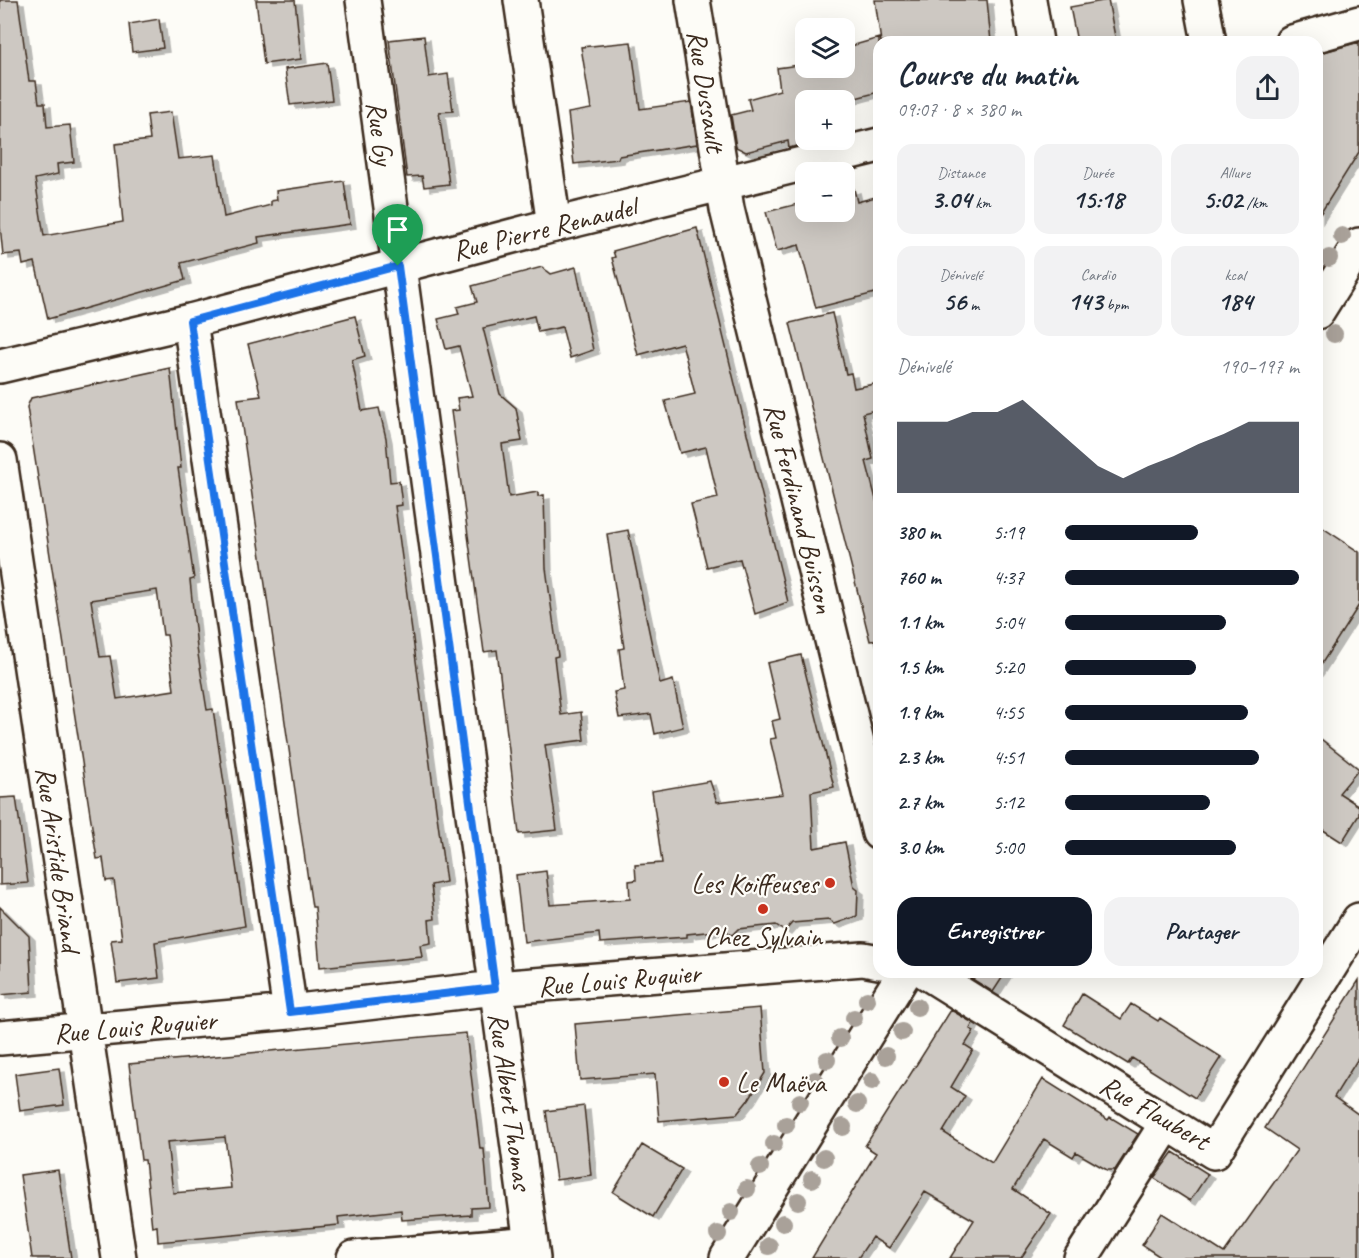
<!DOCTYPE html>
<html lang="fr">
<head>
<meta charset="utf-8">
<style>
  body { margin:0; font-family:Caveat,sans-serif; background:#f2f2f3; color:#1f2937; height:100vh; display:flex; flex-direction:column; font-size:22px; white-space:nowrap }
  * { box-sizing:border-box; margin:0 }
  p { font-size:20px; color:#747a83 }
  .icon { flex:none; width:33px; height:33px; fill:none; stroke:currentColor; stroke-width:2; stroke-linecap:round; stroke-linejoin:round }
  .map { position:relative; flex:1; overflow:hidden }
  .details { position:absolute; left:873px; top:36px; width:450px; height:942px; display:flex; flex-direction:column; background:#fff; border-radius:18px; box-shadow:0 6px 24px #0002 }
  .details>* { flex:none }
  .fabs { position:absolute; left:795px; top:18px; display:grid; gap:12px }
  .fabs a { display:grid; place-items:center; width:60px; height:60px; border-radius:12px; background:#fff; box-shadow:0 6px 24px #0002; font-size:30px }
  .pin { position:absolute; display:grid; place-items:center; width:51px; height:51px; color:#fff; margin:-62px -26px; border-radius:50% 50% 50% 0; rotate:-45deg; box-shadow:0 0 6px #0007 }
  .pin .icon { rotate:45deg }
  .round { display:grid; place-items:center; flex:none; width:63px; height:63px; border-radius:18px; background:#f2f2f3 }
  .overview { display:flex; align-items:center; justify-content:space-between; height:102px; padding:0 24px }
  h1 { font-size:33px; font-weight:700; line-height:45px }
  .stats { display:grid; grid-template-columns:repeat(3,1fr); gap:9px; height:102px; padding:6px 24px }
  .stats div { display:grid; align-content:center; border-radius:15px; background:#f2f2f3; text-align:center }
  .stats b { font-size:26px; font-weight:700 }
  .stats small { font-size:16px; font-weight:400 }
  .stats p { font-size:16px }
  .chart { height:168px; padding:12px 24px }
  .chart p { display:flex; justify-content:space-between }
  .chart svg { width:100%; height:108px; margin-top:6px; fill:#111827; opacity:.7 }
  .primary-button { display:flex; gap:12px; margin-top:auto; padding:12px 24px }
  .primary-button a { flex:1; height:69px; border-radius:18px; background:#111827; color:#fff; font-size:24px; font-weight:700; line-height:69px; text-align:center }
  .primary-button a+a { background:#f2f2f3; color:#1f2937 }
  ul { padding:0 24px; list-style:none; font-size:20px }
  li { display:grid; grid-template-columns:96px 72px 1fr; align-items:center; height:45px }
  li i { height:15px; border-radius:8px; background:#111827 }
  .map>svg:first-child { display:block }
  .building { fill:#cdc8c2; stroke:#3b2a1e; stroke-width:1.5; fill-rule:evenodd; filter:url(#shadow) }
  .lines { fill:none; stroke-linecap:round; stroke-linejoin:round }
  .minor-casing { stroke:#3b2a1e; stroke-width:38 }
  .tertiary-casing { stroke:#3b2a1e; stroke-width:38 }
  .secondary-casing { stroke:#3b2a1e; stroke-width:38 }
  .minor { stroke:#fdfcf7; stroke-width:33 }
  .tertiary { stroke:#fdfcf7; stroke-width:33 }
  .secondary { stroke:#fdfcf7; stroke-width:33 }
  .tree { fill:#a9a199 }
  .route-casing { stroke:#fff; stroke-width:12 }
  .route { stroke:#1a73e8; stroke-width:8 }
  .poi-dot { fill:#c8321e; stroke:#fdfcf7; stroke-width:2 }
  .labels { text-anchor:middle; stroke-width:4.5; stroke-linejoin:round; paint-order:stroke }
  .street-label { font-size:28px; fill:#3b2a1e; stroke:#fdfcf7 }
  .poi-label { font-size:28px; fill:#3b2a1e; stroke:#fdfcf7; text-anchor:end }
</style>
</head>
<body>
<div class="map">
<svg width="1359" height="1258" viewBox="0 0 1359 1258">
  <defs>
    <filter id="shadow"><feDropShadow dx="6" dy="4" stdDeviation="0" flood-color="#0004"/></filter>
  </defs>
  <rect width="100%" height="100%" fill="#fdfcf7"/>
  <filter id="ink" filterUnits="userSpaceOnUse"><feTurbulence type="fractalNoise" baseFrequency=".0167" numOctaves="2"/><feDisplacementMap in="SourceGraphic" scale="12" xChannelSelector="R" yChannelSelector="G"/><feConvolveMatrix kernelMatrix="1 2 1 2 8 2 1 2 1" color-interpolation-filters="sRGB"/></filter>
  <g filter="url(#ink)">
    <path class="building" d="M0,0h18l11,81h7l3,22h6l2,24 23,-2 4,37 -17,2 1,10 -23,5 9,57 79,-14 -8,-78 35,-4 -3,-25 24,-3 7,47 37,-4 9,62 47,-12v-4l6,-1 -1,-9 68,-10 6,43 -92,13 1,6 -78,20 4,17 -137,39 -13,-57 -12,3 -2,-12 -18,2 -3,-29z
      M256,0h39l6,59 -37,5z
      M875,0h112l4,42h-110z
      M1108,0l8,42h-39l-7,-35z
      M159,19l4,29 -31,4 -3,-28z
      M424,36l5,41 19,-3 5,37 -14,1 10,72 -25,3 -2,-11 -15,1 -18,-137z
      M879,38v54l-31,8h-42v44l-17,4 -1,-7 -42,11 -10,-5 -5,-32 20,-5 -3,-11 32,-9 -3,-22 29,-4v4h38v-20z
      M631,42l9,67 51,-7 6,42 -78,12 -1,3 -44,5 -6,-51 23,-4 -10,-62z
      M1359,42v110l-42,67v-165z
      M327,63l5,37 -42,5 -5,-36z
      M854,189l3,13 22,-6v96l-63,16 -17,-63 -22,6 -11,-39 40,-10v10h38v-20z
      M697,228l91,374 -33,12 -15,-55 -33,8 -16,-63 27,-6 -12,-51 -26,6 -15,-52 30,-7 -13,-51 -44,12 -26,-97 3,-1 -2,-6z
      M542,267l9,7 25,-7 17,83 -23,8 -8,-31 -24,5 -4,-16 -51,12 17,66 16,14 6,33 -20,3 7,53 29,-5v4l6,-1 2,73 12,88 -4,1 7,58 20,-3 3,28 -39,5 12,85 -38,4 -22,-184 -13,2 -33,-241 8,-1 -2,-12 15,-2 -13,-50 -13,3 -8,-30 21,-5 -2,-7 20,-5 -5,-16z
      M832,313l14,61 5,-1 3,15 25,-5v26l-16,4 10,46 -7,2 13,50v129l-9,1 -80,-318z
      M355,316l10,40 -13,4 10,51 17,-3 7,30 4,44 9,-1 3,24 -7,1 51,376 -15,3 4,34 -6,1 2,23 -11,2 2,12 -102,10 -5,-60h-3l-12,-82 -62,-426 23,-3 -13,-52z
      M170,368l11,100h-3l16,111 -4,1 7,68 10,62 6,-1 32,217 -90,16 4,36 -42,5 -6,-43 11,-1 -8,-59 -8,1 -3,-23 -6,1 -70,-452 4,-9zM157,590l6,45h4l7,55 -57,9 -7,-43 -10,1 -9,-57z
      M1317,524l42,28v53l-42,66z
      M628,530l32,154 13,-4 10,47 -28,7 -4,-20 -32,4 -5,-26 10,-2 -5,-41 5,-1 -17,-114z
      M801,655l33,132 -23,5 3,56 31,-6 9,45 4,3 -1,26 -22,8 -6,-4 -37,3 -7,8 -9,-6 -38,4 -6,6 -7,-5 -38,4v3l-87,6 -1,-10 -75,9 -8,-67 30,-4 4,34 80,-6 -1,-18 7,-1 -1,-15 27,-2 -10,-72 58,-10 7,21 66,-8 -13,-55 6,-1 -4,-17 8,-2 -13,-56z
      M1317,736l42,33 -20,24 20,13v9l-17,27 -25,-16z
      M16,797l12,86 -28,2v-87z
      M0,907l29,29 3,56 -32,3z
      M972,972h34l-13,20 -24,-15z
      M1359,980v77l-25,40 25,18v143h-197l-20,-13 20,-32 62,40 73,-103 -32,-22z
      M1082,994l39,25 10,-15 27,17 2,-3 61,39 -26,41 -63,-40 -4,6 -64,-39z
      M760,1008l5,65 -16,26 -12,15 -78,7 -4,-47 -75,6 -5,-56z
      M951,1010l22,13 -3,6 4,2 -9,14 8,5 -22,37 14,9 -22,36 49,31 51,-84 65,41 2,-3 28,17 -23,36h-8l-31,-18 -3,5 -29,-18 -31,50 38,25 -30,44h-71l24,-38 -49,-28 -36,56 -17,-11 -14,21h-46l64,-105 -11,-7z
      M466,1033l14,116h4l5,58 -18,1v7l-69,5 -1,-10 -63,7 1,8 -181,17 -1,-16 -5,1 -7,-67h-4l-12,-96zM225,1137l6,51 -58,5 -6,-51z
      M59,1068l5,37 -44,6 -5,-37z
      M584,1106l7,69 -35,5 -10,-69z
      M642,1145l40,24 -29,48 -40,-25z
      M1173,1152l35,22 -18,27 -36,-23z
      M58,1170l13,88h-39l-12,-83z"/>
    <g class="lines">
      <defs>
        <path id="minor" d="M363,0l170,1258
          M521,0l33,225
          M693,0l34,209 152,624
          M1029,0l7,42
          M1201,0l8,42
          M190,321l100,691
          M0,460l119,798
          M926,972l288,180 145,-232
          M0,1038l290,-26 205,-24 368,-29 16,3
          M354,1258l177,-15
          M1081,1258l86,-135"/>
        <path id="tertiary" d="M1292,42l67,-19
          M0,366l190,-45 364,-96 325,-80"/>
        <path id="secondary" d="M1317,312l42,-67
          M727,1258l178,-286"/>
      </defs>
      <use href="#minor" class="minor-casing"/>
      <use href="#tertiary" class="tertiary-casing"/>
      <use href="#secondary" class="secondary-casing"/>
      <use href="#minor" class="minor"/>
      <use href="#tertiary" class="tertiary"/>
      <use href="#secondary" class="secondary"/>
    </g>
    <g class="tree">
      <circle cx="1342" cy="236" r="9"/>
      <circle cx="1329" cy="258" r="9"/>
      <circle cx="1334" cy="334" r="9"/>
      <circle cx="867" cy="1000" r="9"/>
      <circle cx="917" cy="1007" r="9"/>
      <circle cx="854" cy="1018" r="9"/>
      <circle cx="902" cy="1032" r="9"/>
      <circle cx="840" cy="1038" r="9"/>
      <circle cx="886" cy="1056" r="9"/>
      <circle cx="827" cy="1060" r="9"/>
      <circle cx="815" cy="1080" r="9"/>
      <circle cx="872" cy="1081" r="9"/>
      <circle cx="800" cy="1102" r="9"/>
      <circle cx="857" cy="1104" r="9"/>
      <circle cx="786" cy="1125" r="9"/>
      <circle cx="843" cy="1127" r="9"/>
      <circle cx="774" cy="1144" r="9"/>
      <circle cx="824" cy="1158" r="9"/>
      <circle cx="760" cy="1167" r="9"/>
      <circle cx="812" cy="1179" r="9"/>
      <circle cx="747" cy="1189" r="9"/>
      <circle cx="798" cy="1201" r="9"/>
      <circle cx="731" cy="1212" r="9"/>
      <circle cx="783" cy="1223" r="9"/>
      <circle cx="718" cy="1234" r="9"/>
      <circle cx="769" cy="1246" r="9"/>
    </g>
  </g>
  <g class="lines" filter="url(#ink)">
    <defs>
      <path id="route" d="M398,266l97,722 -205,24 -100,-691z"/>
    </defs>
    <use href="#route" class="route-casing"/>
    <use href="#route" class="route"/>
  </g>
  <g class="poi-dot">
    <circle cx="830" cy="883" r="6"/>
    <circle cx="763" cy="909" r="6"/>
    <circle cx="724" cy="1082" r="6"/>
  </g>
  <g class="labels">
    <g class="street-label">
      <text transform="translate(707 91) rotate(81)" y="10">Rue Dussault</text>
      <text transform="translate(381 133) rotate(82)" y="10">Rue Gy</text>
      <text transform="translate(544 228) rotate(-14)" y="10">Rue Pierre Renaudel</text>
      <text transform="translate(800 508) rotate(76)" y="10">Rue Ferdinand Buisson</text>
      <text transform="translate(59 859) rotate(82)" y="10">Rue Aristide Briand</text>
      <text transform="translate(619 979) rotate(-5)" y="10">Rue Louis Ruquier</text>
      <text transform="translate(135 1026) rotate(-5)" y="10">Rue Louis Ruquier</text>
      <text transform="translate(511 1101) rotate(82)" y="10">Rue Albert Thomas</text>
      <text transform="translate(1155 1112) rotate(30)" y="10">Rue Flaubert</text>
    </g>
    <g class="poi-label">
      <text x="818" y="893">Les Koiffeuses</text>
      <text x="763" y="946" text-anchor="middle">Chez Sylvain</text>
      <text x="736" y="1092" text-anchor="start">Le Maëva</text>
    </g>
  </g>
</svg>
<div class="fabs">
<a><svg class="icon" aria-label="layers" viewBox="0 0 24 24"><path d="M12 4l9 5-9 5-9-5zM3 14l9 5 9-5"/></svg></a>
<a>+</a>
<a>−</a>
</div>
<div class="pin" style="left:398px;top:266px;background:#1e9e55"><svg class="icon" aria-label="arrive" viewBox="0 0 24 24"><path d="M6 21V4h12l-3 4 3 4H6"/></svg></div>
<section class="details">
<div class="overview"><div><h1>Course du matin</h1><p>09:07 · 8 × 380 m</p></div><a class="round"><svg class="icon" aria-label="share" viewBox="0 0 24 24"><path d="M12 15V3M7 8l5-5 5 5M5 13v7h14v-7"/></svg></a></div>
<div class="stats">
<div><p>Distance</p><b>3.04<small> km</small></b></div>
<div><p>Durée</p><b>15:18</b></div>
<div><p>Allure</p><b>5:02<small> /km</small></b></div>
</div>
<div class="stats">
<div><p>Dénivelé</p><b>56<small> m</small></b></div>
<div><p>Cardio</p><b>143<small> bpm</small></b></div>
<div><p>kcal</p><b>184</b></div>
</div>
<div class="chart"><p><span>Dénivelé</span>190–197 m</p>
<svg viewBox="0 0 160 44" preserveAspectRatio="none"><path d="M0 44V15L10 15L20 15L30 11L40 11L50 6L60 15L70 24L80 33L90 38L100 33L110 29L120 24L130 20L140 15L150 15L160 15V44z"/></svg>
</div>
<ul>
<li><b>380 m</b>5:19<i style="width:57%"></i></li>
<li><b>760 m</b>4:37<i style="width:100%"></i></li>
<li><b>1.1 km</b>5:04<i style="width:69%"></i></li>
<li><b>1.5 km</b>5:20<i style="width:56%"></i></li>
<li><b>1.9 km</b>4:55<i style="width:78%"></i></li>
<li><b>2.3 km</b>4:51<i style="width:83%"></i></li>
<li><b>2.7 km</b>5:12<i style="width:62%"></i></li>
<li><b>3.0 km</b>5:00<i style="width:73%"></i></li>
</ul>
<div class="primary-button"><a>Enregistrer</a><a>Partager</a></div>
</section>
</div>
</body>
</html>
